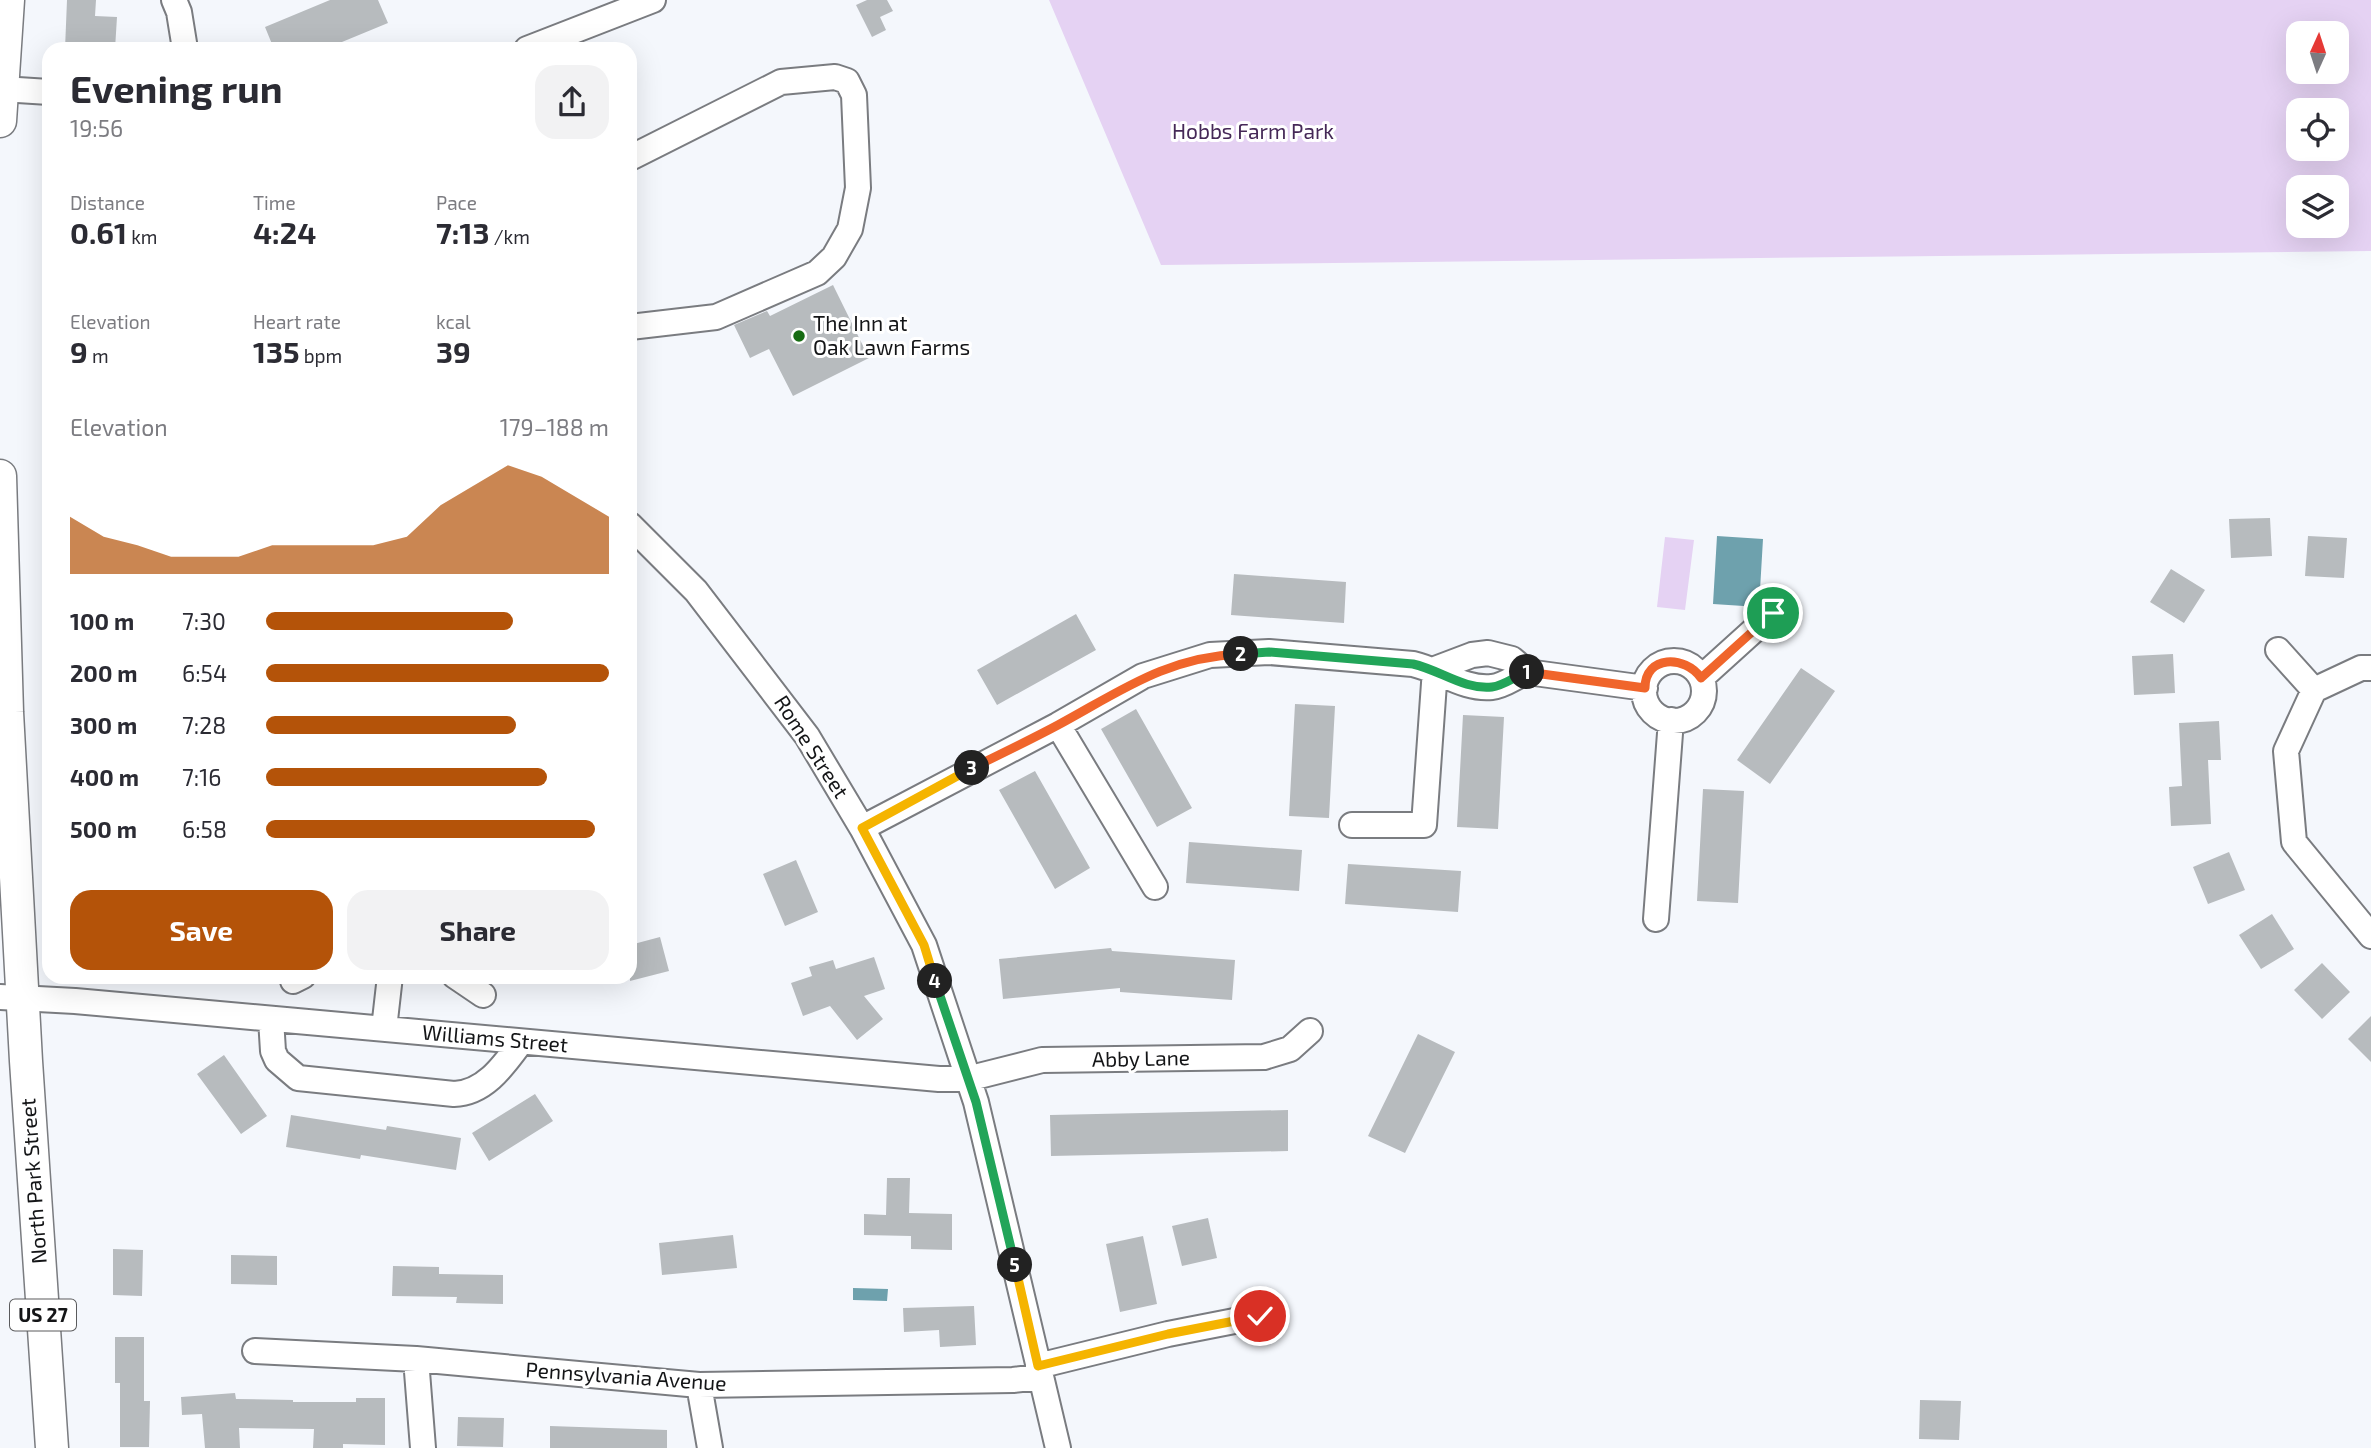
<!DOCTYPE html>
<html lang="en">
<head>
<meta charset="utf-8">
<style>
  body { margin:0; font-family:"Exo 2",sans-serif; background:#f2f2f3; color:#2b2b33; height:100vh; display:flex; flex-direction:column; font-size:26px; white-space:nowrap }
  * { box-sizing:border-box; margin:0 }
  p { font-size:23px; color:#7c7c81 }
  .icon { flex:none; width:38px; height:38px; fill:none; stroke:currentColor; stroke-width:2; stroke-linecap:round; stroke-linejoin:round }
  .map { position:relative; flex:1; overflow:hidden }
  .drawer { position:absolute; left:42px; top:42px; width:595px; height:942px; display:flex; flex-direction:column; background:#fff; border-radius:21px; box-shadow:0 7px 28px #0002 }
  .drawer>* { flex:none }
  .needle { width:46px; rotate:3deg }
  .controls { position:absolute; left:2286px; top:21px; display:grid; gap:14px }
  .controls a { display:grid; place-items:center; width:63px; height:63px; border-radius:14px; background:#fff; box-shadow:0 7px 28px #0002; font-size:35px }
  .pin { position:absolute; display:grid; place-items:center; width:60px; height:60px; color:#fff; margin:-30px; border:4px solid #fff; border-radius:50%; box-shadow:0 2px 7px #0007 }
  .km { position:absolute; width:35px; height:35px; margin:-18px; border-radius:50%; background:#222; color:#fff; font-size:19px; line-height:35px; text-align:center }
  .round { display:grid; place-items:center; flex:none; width:74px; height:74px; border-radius:21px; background:#f2f2f3 }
  .headline { display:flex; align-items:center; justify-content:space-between; height:119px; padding:0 28px }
  h1 { font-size:38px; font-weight:700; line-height:52px }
  .figures { display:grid; grid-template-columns:repeat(3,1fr); gap:10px; height:119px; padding:7px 28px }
  .figures div { display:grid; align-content:center }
  .figures b { font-size:30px; font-weight:700 }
  .figures small { font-size:19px; font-weight:400 }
  .figures p { font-size:19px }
  .chart { height:196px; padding:14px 28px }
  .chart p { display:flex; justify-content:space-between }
  .chart svg { width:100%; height:126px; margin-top:7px; fill:#b45309; opacity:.7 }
  .cta { display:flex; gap:14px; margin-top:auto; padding:14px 28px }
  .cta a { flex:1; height:80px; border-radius:21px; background:#b45309; color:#fff; font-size:28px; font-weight:700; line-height:80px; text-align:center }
  .cta a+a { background:#f2f2f3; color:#2b2b33 }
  ul { padding:0 28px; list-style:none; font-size:23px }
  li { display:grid; grid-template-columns:112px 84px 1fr; align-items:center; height:52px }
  li i { height:18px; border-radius:9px; background:#b45309 }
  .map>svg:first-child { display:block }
  .green { fill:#e5d2f3; fill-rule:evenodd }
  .water { fill:#6ea1ad }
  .building { fill:#b7bbbe }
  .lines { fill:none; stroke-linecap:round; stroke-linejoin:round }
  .minor-casing { stroke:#7a7c80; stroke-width:28 }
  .major-casing { stroke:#7a7c80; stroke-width:35 }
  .minor { stroke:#fff; stroke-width:24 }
  .major { stroke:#fff; stroke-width:32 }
  .split-1-casing { stroke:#fff; stroke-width:14 }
  .split-2-casing { stroke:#fff; stroke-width:14 }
  .split-3-casing { stroke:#fff; stroke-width:14 }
  .split-4-casing { stroke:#fff; stroke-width:14 }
  .split-5-casing { stroke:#fff; stroke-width:14 }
  .split-6-casing { stroke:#fff; stroke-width:14 }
  .split-1 { stroke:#f0652b; stroke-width:9 }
  .split-2 { stroke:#22a559; stroke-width:9 }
  .split-3 { stroke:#f0652b; stroke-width:9 }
  .split-4 { stroke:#f5b400; stroke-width:9 }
  .split-5 { stroke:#22a559; stroke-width:9 }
  .split-6 { stroke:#f5b400; stroke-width:9 }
  .poi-dot { fill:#176c13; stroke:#fff; stroke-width:2.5 }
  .labels { text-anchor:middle; stroke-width:6; stroke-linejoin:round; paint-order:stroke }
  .shield { fill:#fff; stroke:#5a5b5d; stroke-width:2 }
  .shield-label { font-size:19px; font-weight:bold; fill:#141517 }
  .park-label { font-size:21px; fill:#452857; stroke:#fff }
  .poi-label { font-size:21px; fill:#141517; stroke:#fff; text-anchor:start }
  .street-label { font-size:21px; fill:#141517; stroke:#fff }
</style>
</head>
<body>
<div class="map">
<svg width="2371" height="1448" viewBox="0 0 2371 1448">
  <rect width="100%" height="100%" fill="#f4f7fc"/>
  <path class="green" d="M1049,0h1322v251l-1210,14zM2298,33h38v39h-38zM2298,110h38v39h-38zM2298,187h38v39h-38z
    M1665,537l29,3 -9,70 -28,-3z"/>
  <path class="water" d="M1717,536l46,3 -4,68 -46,-3z
    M853,1288l35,1 -1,12 -34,-1z"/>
  <path class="building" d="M67,0h29l-1,16 22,1 -2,32h-50z
    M330,0h48l10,23 -63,26h-51l-9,-22z
    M867,0h20l6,11 -13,6 6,13 -14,7 -16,-32z
    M833,285l36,73 -76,38 -24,-47 -19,9 -16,-33 33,-14 3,5z
    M2270,518l2,38 -41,2 -2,-39z
    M2308,536l39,2 -3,40 -39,-2z
    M2171,569l34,21 -21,33 -34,-21z
    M1234,574l112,8 -2,41 -113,-8z
    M1076,614l20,36 -99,55 -20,-35z
    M2173,654l2,39 -41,2 -2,-39z
    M1801,668l34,23 -65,93 -33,-24z
    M1295,704l40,2 -6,112 -40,-2z
    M1136,709l56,99 -35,19 -56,-98z
    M1463,715l41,2 -6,112 -41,-2z
    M2219,721l2,39h-13l3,64 -40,2 -2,-39 13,-1 -3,-63z
    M1035,771l55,97 -35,21 -56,-99z
    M1703,789l41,2 -6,112 -41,-2z
    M1189,842l113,8 -3,41 -113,-8z
    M2229,852l16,38 -37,14 -15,-37z
    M796,860l22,52 -33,14 -22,-52z
    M1348,864l113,7 -3,41 -113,-8z
    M2272,914l22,35 -33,20 -22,-34z
    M660,937l9,34 -39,10v-36z
    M1111,948l1,3 123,9 -3,40 -112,-8v-4l-117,11 -4,-40z
    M874,957l11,32 -21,7 19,23 -26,21 -27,-34 -27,10 -12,-33 21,-7 -3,-9 24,-7 3,9z
    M2322,963l28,29 -28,27 -28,-29z
    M2371,1016v46l-23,-23z
    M1418,1034l37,18 -50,101 -37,-17z
    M224,1055l43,61 -26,18 -44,-60z
    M535,1094l18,27 -64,40 -17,-28z
    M1288,1110v41l-237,5 -1,-41z
    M291,1115l95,15 1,-4 74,12 -5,32 -95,-15 -1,4 -74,-12z
    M887,1178h23l-1,35 43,1v36l-41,-1v-13l-47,-1v-21l22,1z
    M1208,1218l9,40 -35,8 -10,-40z
    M733,1235l4,33 -75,7 -3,-32z
    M1143,1236l14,68 -37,8 -14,-68z
    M113,1249l30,1 -1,46 -29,-1z
    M231,1255l46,1v29l-46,-1z
    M393,1266l46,1v7l64,1v29l-47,-1 1,-6 -65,-1z
    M974,1306l2,39 -36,2 -1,-17 -35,2 -1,-24z
    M115,1337h29v64h6l-1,46h-29v-64h-5z
    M235,1393l1,6 57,1v2h63v-4h29v47l-42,-1v4h-30l1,-19 -75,-1 1,20h-35l-3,-34 -20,1 -1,-18z
    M1920,1400l41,1 -2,39 -40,-1z
    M458,1417l46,1 -1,29 -46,-1z
    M550,1426l117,4v18h-117z"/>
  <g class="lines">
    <defs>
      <path id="minor" d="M174,0l5,12 6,37
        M527,49l126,-49
        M2,89l47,3
        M630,158l151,-76 54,-5 12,4 7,14 4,93 -8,41 -16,28 -17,16 -101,44 -86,10
        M630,525l66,66 111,145 55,92 62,117 52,157 82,346
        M2278,650l36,40
        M1644 691a30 30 0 1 1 60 0a30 30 0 1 1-60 0Z
        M2371,668h-10l-47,22 -28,61 8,91 77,94
        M1435,669l37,-14 16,-2 24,6 15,13 118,16
        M1701,678l72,-65
        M1058,725l97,162
        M1352,825h72l11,-156
        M862,828l196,-103 85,-49 67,-21 59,-3 144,12c27,6 51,26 79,23 12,-1 24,-11 35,-15
        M1656,919l15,-199
        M455,976l28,19
        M293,981l10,-5
        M0,997l75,4 864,78h28l75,-19 222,-3 26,-8 20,-18
        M271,1019l2,32 4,9 21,18 156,16c31,-1 50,-29 67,-52
        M384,1029l6,-53
        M255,1351l161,8 283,26 314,-5 27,-3
        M416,1359l7,89
        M1038,1366l130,-32 92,-18
        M699,1385l11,63"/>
      <path id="major" d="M0,121l8,-121
        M0,476l7,236 19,349 26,387"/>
    </defs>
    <use href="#minor" class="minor-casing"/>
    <use href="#major" class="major-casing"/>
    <use href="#minor" class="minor"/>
    <use href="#major" class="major"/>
  </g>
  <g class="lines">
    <defs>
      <path id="split-1" d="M1527,672l118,16c0,-33 40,-33 56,-10l72,-65"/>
      <path id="split-2" d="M1241,654l28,-2 144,12c27,6 51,26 79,23 11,-1 24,-11 35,-15"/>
      <path id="split-3" d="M972,768c29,-14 58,-28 86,-43 63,-34 108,-68 183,-71"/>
      <path id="split-4" d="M935,981l-11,-36 -62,-117 110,-60"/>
      <path id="split-5" d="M935,981l41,121 39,163"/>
      <path id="split-6" d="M1015,1265l23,101 130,-32 92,-18"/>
    </defs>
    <use href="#split-1" class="split-1-casing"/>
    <use href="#split-2" class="split-2-casing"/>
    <use href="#split-3" class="split-3-casing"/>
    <use href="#split-4" class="split-4-casing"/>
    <use href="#split-5" class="split-5-casing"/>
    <use href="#split-6" class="split-6-casing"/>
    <use href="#split-1" class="split-1"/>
    <use href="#split-2" class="split-2"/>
    <use href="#split-3" class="split-3"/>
    <use href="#split-4" class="split-4"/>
    <use href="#split-5" class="split-5"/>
    <use href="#split-6" class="split-6"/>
  </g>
  <circle class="poi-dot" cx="799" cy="336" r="7"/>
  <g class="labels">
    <rect class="shield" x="10" y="1299.5" width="66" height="31" rx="5"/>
    <g class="shield-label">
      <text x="43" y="1322">US 27</text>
    </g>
    <g class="park-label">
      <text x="1253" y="139">Hobbs Farm Park</text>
    </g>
    <g class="poi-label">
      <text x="813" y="331">The Inn at<tspan x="813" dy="24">Oak Lawn Farms</tspan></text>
    </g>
    <g class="street-label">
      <text transform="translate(811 747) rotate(57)" y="7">Rome Street</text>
      <text transform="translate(495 1039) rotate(5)" y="7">Williams Street</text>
      <text transform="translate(1141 1059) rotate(-1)" y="7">Abby Lane</text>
      <text transform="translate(34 1181) rotate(-94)" y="7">North Park Street</text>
      <text transform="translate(626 1377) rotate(4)" y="7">Pennsylvania Avenue</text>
    </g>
  </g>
</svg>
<div class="controls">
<a><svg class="needle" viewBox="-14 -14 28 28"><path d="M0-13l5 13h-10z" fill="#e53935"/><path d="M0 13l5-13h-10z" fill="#7c7c81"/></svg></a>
<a><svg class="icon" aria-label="locate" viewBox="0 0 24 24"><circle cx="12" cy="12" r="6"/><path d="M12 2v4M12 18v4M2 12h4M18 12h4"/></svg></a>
<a><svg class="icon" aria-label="layers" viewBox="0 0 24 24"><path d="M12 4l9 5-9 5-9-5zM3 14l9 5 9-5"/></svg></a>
</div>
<div class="pin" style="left:1773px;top:613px;background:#1e9e55"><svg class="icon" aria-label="arrive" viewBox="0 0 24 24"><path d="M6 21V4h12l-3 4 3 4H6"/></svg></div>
<div class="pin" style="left:1260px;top:1316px;background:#d93025"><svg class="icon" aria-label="check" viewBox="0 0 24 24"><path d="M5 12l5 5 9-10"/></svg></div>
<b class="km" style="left:1527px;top:672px">1</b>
<b class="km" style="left:1241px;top:654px">2</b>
<b class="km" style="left:972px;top:768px">3</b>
<b class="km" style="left:935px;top:981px">4</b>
<b class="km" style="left:1015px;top:1265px">5</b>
<section class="drawer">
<div class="headline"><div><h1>Evening run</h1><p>19:56</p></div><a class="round"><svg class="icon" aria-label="share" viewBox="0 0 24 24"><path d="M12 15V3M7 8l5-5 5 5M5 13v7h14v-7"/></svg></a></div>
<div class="figures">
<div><p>Distance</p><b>0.61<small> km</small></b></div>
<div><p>Time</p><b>4:24</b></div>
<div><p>Pace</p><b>7:13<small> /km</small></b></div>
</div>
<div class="figures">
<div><p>Elevation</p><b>9<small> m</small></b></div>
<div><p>Heart rate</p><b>135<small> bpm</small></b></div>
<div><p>kcal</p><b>39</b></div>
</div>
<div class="chart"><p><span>Elevation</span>179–188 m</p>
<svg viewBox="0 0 160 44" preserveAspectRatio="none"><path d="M0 44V24L10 31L20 34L30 38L40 38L50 38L60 34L70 34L80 34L90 34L100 31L110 20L120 13L130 6L140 10L150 17L160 24V44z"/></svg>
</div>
<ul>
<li><b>100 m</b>7:30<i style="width:72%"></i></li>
<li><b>200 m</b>6:54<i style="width:100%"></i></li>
<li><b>300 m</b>7:28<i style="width:73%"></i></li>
<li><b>400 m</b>7:16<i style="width:82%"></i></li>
<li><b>500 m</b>6:58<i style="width:96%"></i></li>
</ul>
<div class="cta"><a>Save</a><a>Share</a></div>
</section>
</div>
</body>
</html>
